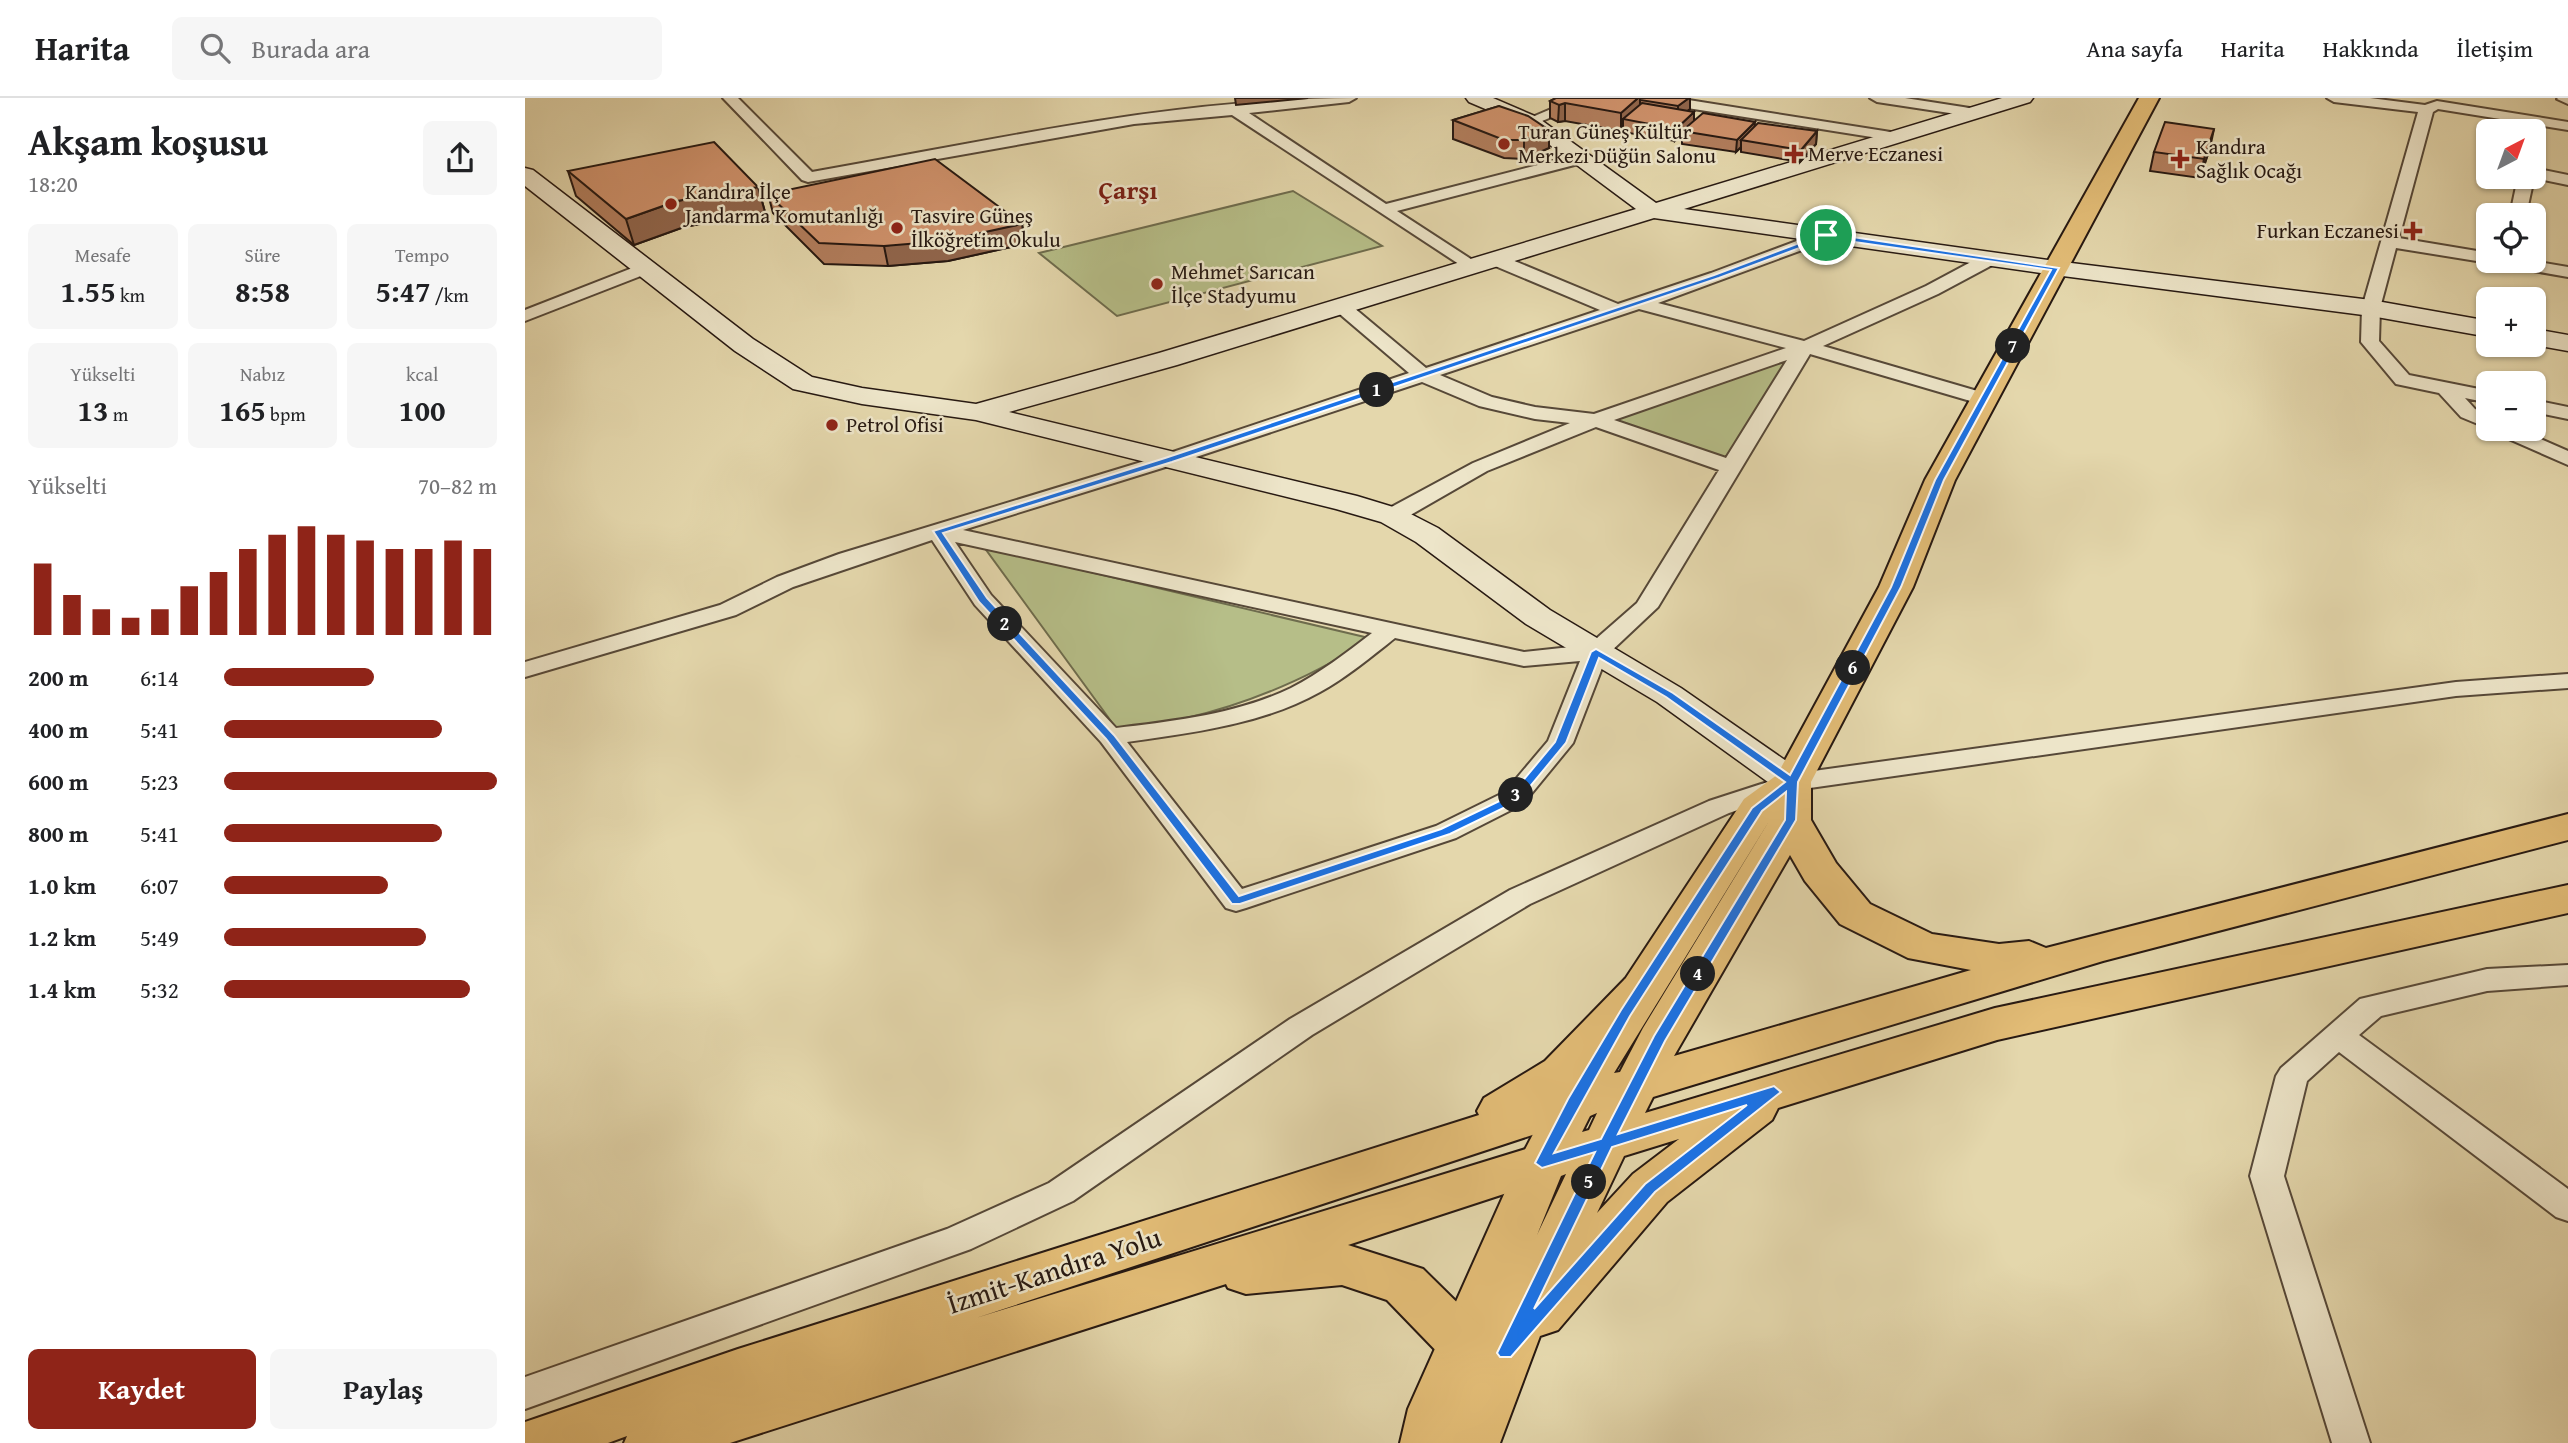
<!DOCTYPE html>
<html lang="tr">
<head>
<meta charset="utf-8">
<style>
  body { margin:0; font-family:"Gentium Book Plus",serif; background:#f6f6f6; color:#202124; height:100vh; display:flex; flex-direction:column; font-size:26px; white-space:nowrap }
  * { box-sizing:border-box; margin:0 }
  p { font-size:23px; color:#757577 }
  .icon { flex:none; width:38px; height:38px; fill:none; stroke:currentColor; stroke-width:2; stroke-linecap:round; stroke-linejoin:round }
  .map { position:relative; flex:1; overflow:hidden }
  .side { display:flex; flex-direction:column; background:#fff; width:525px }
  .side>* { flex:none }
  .needle { width:46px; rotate:41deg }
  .fabs { position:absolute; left:1951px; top:21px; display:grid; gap:14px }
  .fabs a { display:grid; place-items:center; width:70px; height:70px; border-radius:10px; background:#fff; box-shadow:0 2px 5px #0004; font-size:35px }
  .pin { position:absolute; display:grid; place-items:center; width:60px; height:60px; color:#fff; margin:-30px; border:4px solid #fff; border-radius:50%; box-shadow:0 2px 7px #0007 }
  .km { position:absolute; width:35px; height:35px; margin:-18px; border-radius:50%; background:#222; color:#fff; font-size:19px; line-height:35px; text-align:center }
  .round { display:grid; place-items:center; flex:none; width:74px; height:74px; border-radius:10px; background:#f6f6f6 }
  .summary { display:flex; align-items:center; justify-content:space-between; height:119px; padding:0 28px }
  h1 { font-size:38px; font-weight:700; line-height:52px }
  .figures { display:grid; grid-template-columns:repeat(3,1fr); gap:10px; height:119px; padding:7px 28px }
  .figures div { display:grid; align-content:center; border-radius:10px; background:#f6f6f6; text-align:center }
  .figures b { font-size:30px; font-weight:700 }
  .figures small { font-size:19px; font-weight:400 }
  .figures p { font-size:19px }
  .chart { height:196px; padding:14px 28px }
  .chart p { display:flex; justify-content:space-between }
  .chart svg { width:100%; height:126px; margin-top:7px; stroke:#8f2418; stroke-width:6 }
  .cta { display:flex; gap:14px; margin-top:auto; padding:14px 28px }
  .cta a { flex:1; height:80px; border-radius:10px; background:#8f2418; color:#fff; font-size:28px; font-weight:700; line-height:80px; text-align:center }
  .cta a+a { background:#f6f6f6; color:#202124 }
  ul { padding:0 28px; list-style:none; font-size:23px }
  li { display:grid; grid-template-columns:112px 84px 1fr; align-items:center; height:52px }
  li i { height:18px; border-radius:9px; background:#8f2418 }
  header { display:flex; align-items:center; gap:42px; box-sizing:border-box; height:98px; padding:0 35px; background:#fff; border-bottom:2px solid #e0e0e0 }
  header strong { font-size:33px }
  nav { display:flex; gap:38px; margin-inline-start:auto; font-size:24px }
  .search { width:490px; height:63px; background:#f6f6f6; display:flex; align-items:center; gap:18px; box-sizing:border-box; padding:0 24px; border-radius:10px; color:#757577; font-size:26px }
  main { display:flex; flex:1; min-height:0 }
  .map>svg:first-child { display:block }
  .green { fill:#b6be88; stroke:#6e6c4d; stroke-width:2 }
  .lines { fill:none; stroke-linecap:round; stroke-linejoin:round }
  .street-casing { stroke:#564838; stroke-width:4 }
  .secondary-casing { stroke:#271912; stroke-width:3 }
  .primary-casing { stroke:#271912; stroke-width:4 }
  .highway-casing { stroke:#271912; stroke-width:4 }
  .street { fill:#ede5c9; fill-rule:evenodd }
  .secondary { fill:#ede5c9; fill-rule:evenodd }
  .primary { fill:#e2bc76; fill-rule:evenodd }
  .highway { fill:#e2bc76; fill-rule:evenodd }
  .wall { fill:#b27e5d; stroke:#271912; stroke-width:2 }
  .shaded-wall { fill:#91664c; stroke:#271912; stroke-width:2 }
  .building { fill:#cf926c; stroke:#271912; stroke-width:2 }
  .route { fill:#1a73e8; stroke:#fff; stroke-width:2; fill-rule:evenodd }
  .poi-dot { fill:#8f2418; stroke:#ede5c9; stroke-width:2.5 }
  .labels { text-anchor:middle; stroke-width:5; stroke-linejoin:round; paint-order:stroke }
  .far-poi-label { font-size:21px; fill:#271912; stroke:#ede5c9; text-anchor:start }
  .far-district-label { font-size:26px; font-weight:bold; fill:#7a1f14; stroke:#ede5c9 }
  .near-street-label { font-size:28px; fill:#271912; stroke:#ede5c9 }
</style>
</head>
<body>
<header>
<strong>Harita</strong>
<div class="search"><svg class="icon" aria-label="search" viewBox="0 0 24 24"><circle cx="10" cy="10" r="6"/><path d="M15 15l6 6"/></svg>Burada ara</div>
<nav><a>Ana sayfa</a><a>Harita</a><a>Hakkında</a><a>İletişim</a></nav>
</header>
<main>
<section class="side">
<div class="summary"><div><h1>Akşam koşusu</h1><p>18:20</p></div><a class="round"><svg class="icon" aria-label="share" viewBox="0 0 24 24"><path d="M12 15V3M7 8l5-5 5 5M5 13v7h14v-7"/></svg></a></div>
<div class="figures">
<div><p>Mesafe</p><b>1.55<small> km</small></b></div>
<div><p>Süre</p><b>8:58</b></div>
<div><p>Tempo</p><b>5:47<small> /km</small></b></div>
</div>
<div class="figures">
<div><p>Yükselti</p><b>13<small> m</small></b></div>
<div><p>Nabız</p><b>165<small> bpm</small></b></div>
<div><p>kcal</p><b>100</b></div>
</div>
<div class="chart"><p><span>Yükselti</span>70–82 m</p>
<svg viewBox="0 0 160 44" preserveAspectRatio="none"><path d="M5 44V19M15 44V30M25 44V35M35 44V38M45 44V35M55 44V27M65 44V22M75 44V14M85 44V9M95 44V6M105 44V9M115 44V11M125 44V14M135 44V14M145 44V11M155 44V14"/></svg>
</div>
<ul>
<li><b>200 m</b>6:14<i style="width:55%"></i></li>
<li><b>400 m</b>5:41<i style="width:80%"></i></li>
<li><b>600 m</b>5:23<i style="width:100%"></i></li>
<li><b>800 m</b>5:41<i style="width:80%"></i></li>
<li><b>1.0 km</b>6:07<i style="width:60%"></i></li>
<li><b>1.2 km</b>5:49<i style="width:74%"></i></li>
<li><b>1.4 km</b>5:32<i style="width:90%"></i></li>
</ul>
<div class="cta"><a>Kaydet</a><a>Paylaş</a></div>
</section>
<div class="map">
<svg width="2043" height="1345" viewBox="0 0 2043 1345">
  <rect width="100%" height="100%" fill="#e4d7ac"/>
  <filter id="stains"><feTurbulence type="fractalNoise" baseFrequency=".00286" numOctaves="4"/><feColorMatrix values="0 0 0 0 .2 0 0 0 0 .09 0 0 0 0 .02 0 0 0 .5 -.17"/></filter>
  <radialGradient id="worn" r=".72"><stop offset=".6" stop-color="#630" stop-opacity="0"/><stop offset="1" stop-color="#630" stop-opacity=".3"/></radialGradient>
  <path class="green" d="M768,93l89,55 -265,70 -78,-63z
    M1279,250l-73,119 -136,-47z
    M459,449l385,91c-48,36 -124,67 -183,80 -23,5 -47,7 -70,10z"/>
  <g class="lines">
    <defs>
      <path id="street" d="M198,0h15l74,74c178,-31 362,-74 544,-74l-7,4 -100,11 137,91 195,-50 8,5 -3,3 -189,49 80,52 3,4 -3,4 -6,1 -239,-157 -98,9 -326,58 -6,-2z
        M1052,0h20l-62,26 -5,1 -7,-4z
        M1117,0h34l221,35 7,4 -7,4 -248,-39z
        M1345,0h35l71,11 7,4 -7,4 -99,-15z
        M1802,0h43l55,7 12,-4 131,21v8l-130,-21 -5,3 -34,126 90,15v8h7l-7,2 -93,-15 -16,60 -1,33 30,34 80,16v12l-24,-5 10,11 14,6 1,14 -29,-12 -22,-24 -43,-9 -35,-42 1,-34 56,-196 -84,-10z
        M2043,0v6l-11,-5 1,-1z
        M2009,70l34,7v10l-34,-7 -8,37h-16l8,-38h16z
        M1301,132l8,5 -2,4 -174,64 146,38 122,-55 58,-31h12l3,4 -3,4 -58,31 -115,52 168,49 3,4 -10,6 -174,-51 -152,253 -51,48 -34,88 -50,61 -67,34 -210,70 -10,3 -10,-3 -125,-166 -126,-137 -43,-65 -139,47 -57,28 -211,62v-15l195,-57 57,-28 62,-23 322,-98 248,-83 -74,-63 -3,-4 3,-4h12l79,66 174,-58 -112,-47 -3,-4 3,-4h12l118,49 93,-31zM1114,211l147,39 -192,66 -59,-7 -43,-10 -52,-22zM1262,262l-61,98 -112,-38zM897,284l57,24 56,13 35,4 -97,40 -89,48 -3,5 3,5h16l87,-50 109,-44 123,43 -82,133 -48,42 -65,7 -561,-122 212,-66zM430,444l417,91c-26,20 -52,40 -81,55 -54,26 -116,33 -175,40l-125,-133zM870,540l129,28 56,-5 -32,80 -43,51 -69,34 -194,63 -115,-147c65,-9 136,-18 193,-50 27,-15 51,-35 75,-54z
        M1971,163h37l35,6v10l-63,-11z
        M120,165l9,5 -3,4 -126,49v-11z
        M2009,302l34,7v12l-34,-7z
        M1967,331h26l50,22v14l-73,-32z
        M2043,576v14l-112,8 -660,94 -67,23 -199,91 -218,131 -239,166 -102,48 -446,160v-32l422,-148 102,-46 241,-164 220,-129 199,-89 83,-27 664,-92z
        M2043,867v20l-81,6 -106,25 -22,19 209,154v32l-12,-4 -217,-165 -32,29 -23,95 86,267h-38l-82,-267 26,-100 5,-8 79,-69 127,-30z"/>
      <path id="secondary" d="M941,0h27l44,19 119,86 346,-105h31l-3,4 -346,107 371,52 316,39 118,21v16l-118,-21 -316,-41 -401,-57 -477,147 -168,47 348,84 46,14 35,18 112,82 131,78 124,86 6,8 -6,8 -13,3 -13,-3 -122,-88 -131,-78 -110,-82 -35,-20 -45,-13 -360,-89 -114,-16 -69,-15 -58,-38 -210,-165v-18l8,2 220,169 59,38 50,11 114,16 183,-51 477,-144 -113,-84 -54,-23z
        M2009,231l34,6v16l-34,-6z"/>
      <path id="primary" d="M1614,0h20l-204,382 -42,107 -102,195v38l25,43 34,41 62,30 67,10 30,-3 17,7 522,-134v26l-465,121 -450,136 -8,16 350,-105 573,-123v28l-571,127 -219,68 -6,12 -105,82 -109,128 -18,6 -40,107h-100l8,-34 110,-246 38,-73 54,-88 134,-203 33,-24 102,-188 46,-107zM1246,720l-128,210 -23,44 -6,1zM1265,757l15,26 35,43 68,34 63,12 -297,86zM1072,1015l-8,17 -7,2 8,-16zM1154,1041l-46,35 -36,39 27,-57zM1041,1076l-29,61 24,-59z"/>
      <path id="highway" d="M1116,876l16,5 6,11 -6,11 -81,85 14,4 7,13 -7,13 -614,202 566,-174 17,6 7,13 -7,13 -211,69 75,24 61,60 8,16 -8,16 -19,7 -19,-7 -59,-61 -45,-15 -96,9 -18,-6 -2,-4 -496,159h-106l3,-7 -19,7h-83v-21l12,-4 201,-69 741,-234 -2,-4 7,-13 61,-37 80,-82z"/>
    </defs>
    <use href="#street" class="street-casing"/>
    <use href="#secondary" class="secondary-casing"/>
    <use href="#primary" class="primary-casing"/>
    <use href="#highway" class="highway-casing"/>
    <use href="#street" class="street"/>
    <use href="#secondary" class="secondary"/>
    <use href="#primary" class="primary"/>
    <use href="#highway" class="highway"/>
  </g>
  <path class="wall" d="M1031,0h134v11l-2,2 6,11 123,9 -1,13 -16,18 -59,-10v-5l-5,5 -54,-8v-9l-7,6 -52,-9v-3l-2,2 -56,-10 -7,1 -8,-4v-17z
    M974,8l50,42 -25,11 -20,-1 -51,-19v-19z
    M1685,50l-10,30 -50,-7 4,-19z
    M43,73l190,16 7,25 -81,15 -50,18 -58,-49z
    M243,96l254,30 3,20 -77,17 -60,5 -64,-2 -51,-51z"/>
  <path class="shaded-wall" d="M710,0h73l-72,7z
    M1113,0h2v16l-17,5v10l-2,2v-18z
    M1164,0h1v11l-12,9v-12z
    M1040,5v18l-7,1 1,-17z
    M1169,14v12l-12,7v4l-7,6 1,-12z
    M1230,24l-1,12 -13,6v7l-5,5 1,-12z
    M1689,31l-4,19 -10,30 4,-19z
    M1024,32v18l-25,11v-19z
    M1292,33l-1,13 -16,18 1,-12z
    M233,89l7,25 -81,15 -50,18 -8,-26 51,-18z
    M497,126l3,20 -77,17 -60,5 -4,-20z"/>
  <path class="building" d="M1031,0h82l-17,15 -56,-10 -6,2 -9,-4z
    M1115,0h49l-11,8 -38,-6z
    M1117,5l52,9 -18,17 -53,-10z
    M974,8l29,10 21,14 -25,10h-20l-51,-20z
    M1178,15l52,9 -18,18 -55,-9z
    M1640,24l49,7 -10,30 -50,-7z
    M1233,25l59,8 -16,19 -60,-10z
    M189,44l44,45 -81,14 -51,18 -58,-48z
    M410,61l87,65 -78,17 -60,5 -65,-3 -51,-49z"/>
  <path class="route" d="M1301,135l233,35 -115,212 -43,107 -103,195 -2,38 -131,221 -47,93 156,-48 7,6 -126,100 -144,165h-11l-3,-4 98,-201 -53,16 -7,-5 33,-64 53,-89 131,-202 33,-26 -119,-85 -67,-39 -33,85 -48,58 -68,33 -210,70h-8l-126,-165 -127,-137 -46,-71 232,-73 549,-183zM1301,140l225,32 -116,210 -44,107 -101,188 -117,-82 -77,-44 -5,3 -36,90 -45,54 -69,33 -202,67 -125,-161 -127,-137 -44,-65 229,-71 547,-184zM1261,694l-1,28 -131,216 -53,103 -47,14 76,-137 132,-205zM1222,1007l-102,79 -111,125 78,-162z"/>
  <g class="poi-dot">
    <circle cx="979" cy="46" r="7"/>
    <path d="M1265.5 45.5h7v7h7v7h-7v7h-7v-7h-7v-7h7z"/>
    <path d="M1651.5 50.5h7v7h7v7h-7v7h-7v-7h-7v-7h7z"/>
    <circle cx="146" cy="106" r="7"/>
    <circle cx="372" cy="130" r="7"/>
    <path d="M1884.5 122.5h7v7h7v7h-7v7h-7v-7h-7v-7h7z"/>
    <circle cx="632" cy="186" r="7"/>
    <circle cx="307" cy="327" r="7"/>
  </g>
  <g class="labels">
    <g class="far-poi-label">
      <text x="993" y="41">Turan Güneş Kültür<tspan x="993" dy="24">Merkezi Düğün Salonu</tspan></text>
      <text x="1671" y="56">Kandıra<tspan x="1671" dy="24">Sağlık Ocağı</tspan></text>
      <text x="1283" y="63">Merve Eczanesi</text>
      <text x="160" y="101">Kandıra İlçe<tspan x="160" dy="24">Jandarma Komutanlığı</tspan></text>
      <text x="386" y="125">Tasvire Güneş<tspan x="386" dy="24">İlköğretim Okulu</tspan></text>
      <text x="1874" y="140" text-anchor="end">Furkan Eczanesi</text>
      <text x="646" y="181">Mehmet Sarıcan<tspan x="646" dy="24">İlçe Stadyumu</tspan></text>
      <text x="321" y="334">Petrol Ofisi</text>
    </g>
    <g class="far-district-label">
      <text x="603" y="101">Çarşı</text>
    </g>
    <g class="near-street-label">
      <text transform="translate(529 1172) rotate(-18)" y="10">İzmit-Kandıra Yolu</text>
    </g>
  </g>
  <rect width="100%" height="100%" filter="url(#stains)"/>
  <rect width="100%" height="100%" fill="url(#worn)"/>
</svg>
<div class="fabs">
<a><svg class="needle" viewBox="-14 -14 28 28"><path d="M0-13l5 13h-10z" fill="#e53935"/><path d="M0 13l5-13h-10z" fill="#757577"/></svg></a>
<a><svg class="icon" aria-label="locate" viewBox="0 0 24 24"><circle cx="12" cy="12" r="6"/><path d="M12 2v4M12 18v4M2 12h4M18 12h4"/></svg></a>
<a>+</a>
<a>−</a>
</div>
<div class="pin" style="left:1301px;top:137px;background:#1e9e55"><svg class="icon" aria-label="arrive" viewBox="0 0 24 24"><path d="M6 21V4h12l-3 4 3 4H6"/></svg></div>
<b class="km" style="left:852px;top:292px">1</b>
<b class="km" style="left:480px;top:526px">2</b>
<b class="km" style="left:991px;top:697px">3</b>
<b class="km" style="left:1173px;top:876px">4</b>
<b class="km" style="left:1064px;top:1084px">5</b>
<b class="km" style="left:1328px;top:570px">6</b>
<b class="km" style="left:1488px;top:248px">7</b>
</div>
</main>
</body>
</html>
